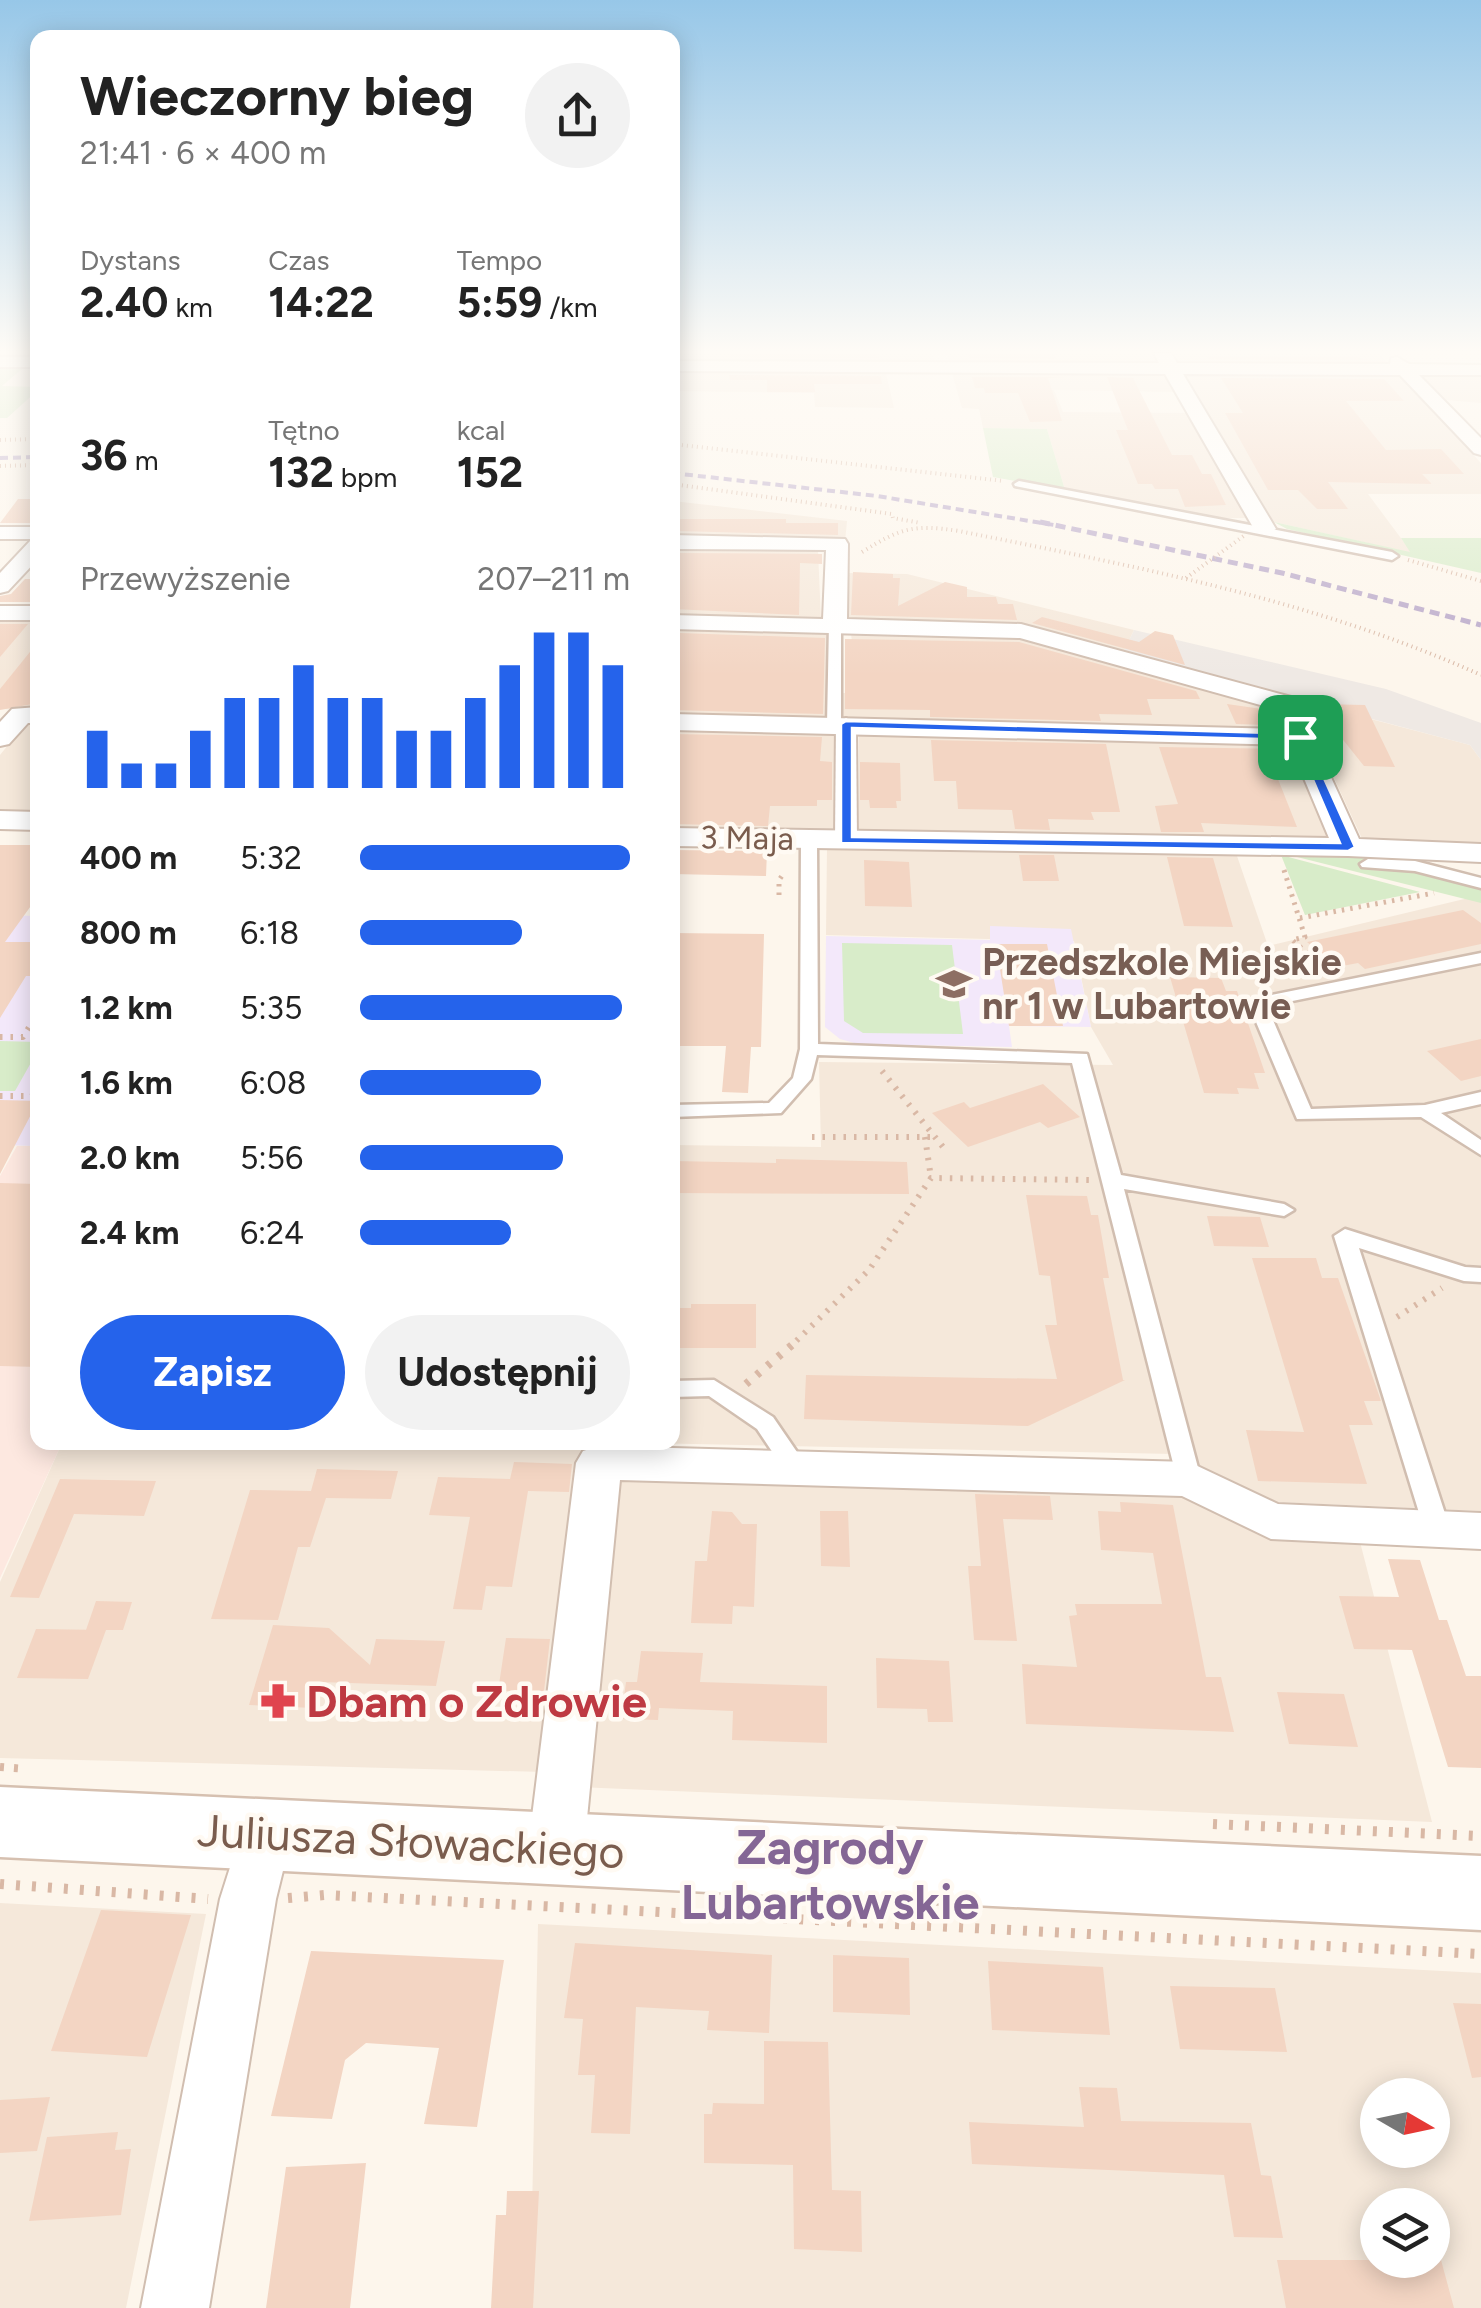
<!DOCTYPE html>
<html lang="pl">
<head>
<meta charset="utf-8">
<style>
  body { margin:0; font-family:Figtree,sans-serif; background:#f2f2f2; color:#222; height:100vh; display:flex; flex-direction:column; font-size:38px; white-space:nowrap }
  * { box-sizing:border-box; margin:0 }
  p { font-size:32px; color:#767676 }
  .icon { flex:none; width:55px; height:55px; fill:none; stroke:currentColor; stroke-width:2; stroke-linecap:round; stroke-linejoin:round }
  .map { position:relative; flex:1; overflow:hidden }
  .side { position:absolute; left:30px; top:30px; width:650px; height:1420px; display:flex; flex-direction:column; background:#fff; border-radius:20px; box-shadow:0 5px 25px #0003 }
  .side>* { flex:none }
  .needle { width:65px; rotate:99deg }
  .tools { position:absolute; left:1360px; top:2078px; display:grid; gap:20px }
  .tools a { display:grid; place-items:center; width:90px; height:90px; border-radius:50%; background:#fff; box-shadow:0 5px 25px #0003; font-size:50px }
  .pin { position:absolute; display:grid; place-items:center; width:85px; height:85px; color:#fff; margin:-42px; border-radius:20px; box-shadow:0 5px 15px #0006 }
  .round { display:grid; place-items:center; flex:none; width:105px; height:105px; border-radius:52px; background:#f2f2f2 }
  .summary { display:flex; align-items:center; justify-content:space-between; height:170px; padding:0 50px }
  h1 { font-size:55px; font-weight:700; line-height:75px }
  .figures { display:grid; grid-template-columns:repeat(3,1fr); gap:15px; height:170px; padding:10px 50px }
  .figures div { display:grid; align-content:center }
  .figures b { font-size:42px; font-weight:700 }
  .figures small { font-size:28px; font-weight:400 }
  .figures p { font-size:28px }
  .chart { height:280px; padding:20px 50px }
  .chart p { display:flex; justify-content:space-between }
  .chart svg { width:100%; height:180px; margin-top:10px; stroke:#2563eb; stroke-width:6 }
  .button { display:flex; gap:20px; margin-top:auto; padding:20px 50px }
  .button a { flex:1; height:115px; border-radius:60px; background:#2563eb; color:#fff; font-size:40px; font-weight:700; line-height:115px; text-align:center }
  .button a+a { background:#f2f2f2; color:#222 }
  ul { padding:0 50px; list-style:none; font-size:32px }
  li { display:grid; grid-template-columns:160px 120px 1fr; align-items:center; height:75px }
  li i { height:25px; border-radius:12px; background:#2563eb }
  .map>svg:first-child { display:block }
  .residential { fill:#f5e8da; fill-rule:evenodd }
  .commercial { fill:#fde8e0 }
  .industrial { fill:#efe9e4 }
  .education { fill:#f3e8fa }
  .green { fill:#d8ecc9 }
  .building { fill:#f3d5c3 }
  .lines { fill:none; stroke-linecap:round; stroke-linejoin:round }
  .service-casing { stroke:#d1beb0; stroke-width:5 }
  .pedestrian-casing { stroke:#d1beb0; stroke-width:4 }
  .minor-casing { stroke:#d1beb0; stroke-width:4 }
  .secondary-casing { stroke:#d6c0b0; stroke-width:5 }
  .path-far4 { stroke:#d9b8a5; stroke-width:4; stroke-dasharray:1 4; stroke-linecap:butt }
  .path-far3 { stroke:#d9b8a5; stroke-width:5; stroke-dasharray:2.5 6; stroke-linecap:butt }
  .path-far2 { stroke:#d9b8a5; stroke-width:6; stroke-dasharray:2.5 8; stroke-linecap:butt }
  .path-far1 { stroke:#d9b8a5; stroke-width:8; stroke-dasharray:4 10; stroke-linecap:butt }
  .path { stroke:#d9b8a5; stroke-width:10; stroke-dasharray:4 12; stroke-linecap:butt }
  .service { fill:#fff; fill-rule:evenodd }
  .pedestrian { fill:#fff; fill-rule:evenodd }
  .minor { fill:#fff; fill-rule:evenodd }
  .secondary { fill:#fff; fill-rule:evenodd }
  .rail-far1 { stroke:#b9a8c9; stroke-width:4; stroke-dasharray:8 5; stroke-linecap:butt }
  .rail { stroke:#b9a8c9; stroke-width:5; stroke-dasharray:10 6; stroke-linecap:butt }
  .path-bridge { stroke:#d9b8a5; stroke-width:4; stroke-dasharray:1 4; stroke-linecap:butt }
  .route { fill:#2563eb; stroke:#fff; stroke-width:2.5; fill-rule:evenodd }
  .labels { text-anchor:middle; stroke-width:9; stroke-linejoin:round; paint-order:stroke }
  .far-street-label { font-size:32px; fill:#7a5c4d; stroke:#fffaf3 }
  .education-label { font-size:38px; font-weight:bold; fill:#785e54; stroke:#fffaf3; text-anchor:start }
  .near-health-label { font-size:45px; font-weight:bold; fill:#be3a42; stroke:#fffaf3; text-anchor:start }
  .near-street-label { font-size:45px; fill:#7a5c4d; stroke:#fffaf3 }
  .near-neighbourhood-label { font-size:48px; font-weight:bold; fill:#846695; stroke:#fffaf3 }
</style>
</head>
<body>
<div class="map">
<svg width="1481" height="2308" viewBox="0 0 1481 2308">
  <rect width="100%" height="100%" fill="#fdf6ec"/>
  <path class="residential" d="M673,353h259l3,9 -262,1z
    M947,353h204l8,11 -209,-1z
    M1171,353h208l12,13 -213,-1z
    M673,368l212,1 9,39 -79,-1 -1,-14 -141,-2z
    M951,370l214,3 9,19 -120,-2 9,22 126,1 63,105h-36l-151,-28 -18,-61 -64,-1 -4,-19 -17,-1z
    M1427,373h54v30l-35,-3 -27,-24z
    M1185,374l214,1 82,88v31h-113l44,59 -138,-31z
    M673,501l174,20 -2,21 -172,-3z
    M673,549l145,2 3,69 -148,-2z
    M845,573l62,1 227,56 -11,23 -103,-26 -172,-6z
    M0,619h37v91l-37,-1z
    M673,630l154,3 6,60h24l-6,-60 172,4 249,68 9,26 -608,-15z
    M1298,700l172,45 11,15v86l-117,-3z
    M29,719l8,1v94h-37v-59z
    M673,731l165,3 -2,97 -163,-4z
    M859,735l428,8 45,100 -473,-13z
    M827,848l410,8 31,90 213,-51v616l-230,-10 -78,-47 -527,-11 26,-1 1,-297 148,2 -2,-85 294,3 -22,-38 -17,-86 -248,-6z
    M62,1443h524l-42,329 -544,-14v-176z
    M613,1475l567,14 179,49 73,284 -855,-35z
    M0,1903l206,11 -80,394h-126z
    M538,1924l943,49v335h-951zM1378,2095h54v55h-54zM1378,2205h54v55h-54z"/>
  <path class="commercial" d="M17,1146h20l1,296 24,1 -62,135v-402z"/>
  <path class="industrial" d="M1134,630l252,59 95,34v37l-11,-15 -347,-92z"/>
  <path class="education" d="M0,915l37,1v230l-37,-1z
    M990,926l81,3 20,98 -82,-1 3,21 -154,-3 -18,-5 -15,-12 1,-91 164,4z"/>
  <path class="green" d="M0,363l28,1 -26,22 35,1v4l-30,27h-7z
    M983,428l64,1 18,61 -72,-13z
    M1274,522l136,30 -9,-14h80v35l-194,-44z
    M1281,855l139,37 -115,23z
    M1289,855l124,2 -50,2 6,11 52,1 54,14 6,5v13z
    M842,943l110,2 11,89 -100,-1 -19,-12z
    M0,1041l37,1v10l-22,39h-15z"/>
  <path class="building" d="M732,353h146l1,5 -150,-1z
    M968,353h86l2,6 -87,-1z
    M1207,356l151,1 9,3 -158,-1z
    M729,375l152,1 1,8h-68l1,8h-48v-12h-37z
    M972,377h93l-17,1 14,43 -32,1 -12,-29h-33l-1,-5h-9z
    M1107,377l26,1 39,77h20l10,19h9l15,31 -41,2 -7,-18h-23l-3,-5h-14l-22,-54h12z
    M1221,378l163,1 20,22h-58l40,49 55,-1 23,25h-42l10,10 -104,-2 20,27h-31l-19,-19h-30l-43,-77h18z
    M18,499h20v18l-7,6h-31z
    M680,519h106v4h52v12l-161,-4z
    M672,553l150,1v10l-22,-1 -1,52 -127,-6z
    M853,572l40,2v4h7l-2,28 47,-24 22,5v10h29l2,7h15l4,16 -166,-5z
    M25,579h13v23h-38v-6l11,-2z
    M1042,617l97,25 16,-11 18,4 12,30 -153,-42z
    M0,624h28l-28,33z
    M680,633l145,5 -2,76 -151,-4v-37z
    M845,639l174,3 177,49 4,8h-53l5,16 -53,-1 2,7 -171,-4v-7l-85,-1z
    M38,642v61l-38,7v-21z
    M1227,704l35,5 8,16 -34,-1z
    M1317,704l48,1 30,62 -31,-1 -28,-35 -7,-1z
    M672,734l150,3 -2,24 12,1v38h-15v6h-47l-2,20 -96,-2z
    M931,740l175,4 14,68h-29l3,8 -46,-1 2,11 -35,-1 -3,-19 -54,-1 -2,-28h-22z
    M1159,747l122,2 7,15h-16l25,63 -96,-4 3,9h-43l-6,-26 23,-2z
    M860,762l40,1 1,38h-5l1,7h-27l-1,-8h-9z
    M0,845h38v51l-33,46h33v34h-12l-26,42z
    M672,850l95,1 -1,25 -94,-2z
    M1019,855h35l5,26h-36z
    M1167,857l46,1 20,69 -49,-1z
    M864,860l45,2 3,45 -47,-1z
    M1463,910l18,13v21l-116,25 -7,-6 -21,4 -30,-25z
    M672,933l92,1 -3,113h-10l-3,46 -26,-1 4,-46h-54z
    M996,944h51l16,82h-54z
    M1170,977l51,1 5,13h11l28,82h-11l5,16 -22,-1 2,6 -35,-1z
    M1481,1039v37l-20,5 -34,-30z
    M1043,1084l37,33 -32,11 -8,-6 -72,25 -36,-34 32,-11 6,6z
    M0,1100l38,1 -38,73z
    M776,1159l131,3 2,32 -237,-1v-32l104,2z
    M0,1183l38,1v183l-38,-1z
    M1026,1195l61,1 4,19h7l11,63h-6l20,102h-23h25l-97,46 -224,-7 2,-44 251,4 -12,-54h12l-7,-49 -11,-1z
    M1207,1216l53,1 9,30 -55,-1z
    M1252,1258h64l6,20h16l43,123h-17l9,24h-24l18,59 -109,-3 -12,-51 58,2z
    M691,1304h65v44h-84v-40h19z
    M514,1462l58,2 -3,28 -41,-1 -16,96 -26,-1 -4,24 -29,-1 17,-92 -41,-2 9,-38 72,2z
    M317,1469l81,2 -7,28 -65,-1 -16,49h-12l-20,73 -67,-1 39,-129 61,1z
    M60,1479l96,2 -12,35 -70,-2 -35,84 -29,-1z
    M975,1494l75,2 3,24 -50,-1 14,122 -43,-1 -6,-74h13z
    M1120,1502l53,3 33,172h15l13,55 -208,-8 -4,-60 55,3 -8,-51 8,-1 -2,-11h87l-9,-51 -52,-3 -3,-39 23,1z
    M712,1511l20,1 10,12h15l-3,83 -21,-1 -1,18 -41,-1 4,-62h12z
    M820,1511h28l2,56 -29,-1z
    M1388,1559l32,1 19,60h8l19,56h15v92l-33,-1 -36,-117 -58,-1 -15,-53 60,1z
    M96,1601l36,1 -9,28h-37z
    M273,1625l56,3 41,37 6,-26 69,2 -9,45 -115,-4 -8,26 -64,-3z
    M36,1629l70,1 -18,49 -71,-1z
    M506,1638l44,1 -6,52h-46z
    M641,1651l62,2 -3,29 127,4v57l-95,-3 1,-29 -74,-3 -1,12 -37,-1 5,-37h11z
    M876,1658l73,3 4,61h-25l-1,-13 -50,-1z
    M1277,1692l67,2 14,53 -69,-3z
    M101,1910l90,5 -44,142 -96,-6z
    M575,1943l197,12 -3,78 -62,-3 2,-19 -73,-4 -6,127 -39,-1 4,-58h-17l5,-56 -19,-1z
    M311,1951l193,9 -27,167 -53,-3 15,-76 -73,-5 -21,17 -13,59 -61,-3z
    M833,1955l76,3 1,57 -77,-3z
    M988,1961l115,6 7,68 -118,-5z
    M1170,1986l105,2 12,64 -107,-3z
    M1453,2003l28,1v73l-9,1z
    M764,2041l64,1 4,148 29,1 1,61 -68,-3 -1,-84 -89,-2v-49h8l1,-11 51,1z
    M1079,2087l38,1 4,33 130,2 10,52 10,1 12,62 -49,-1 -10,-62 -252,-11 -3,-42 115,5z
    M50,2097l-13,54 -37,2v-53z
    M118,2132l-3,18 16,-1 -10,66 -92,6 18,-84z
    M366,2163l-16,145h-84l20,-141z
    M507,2191h32l-6,117h-42l5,-93h10z
    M1277,2260h164l13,48h-168z"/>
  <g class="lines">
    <defs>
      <path id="service" d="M1019,481l373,71 6,4 -6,4 -377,-74 -1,-2z
        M835,620l6,4v100l-7,4 -7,-4 2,-100z
        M809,835l8,5 1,204 269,10 34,121 163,29 10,6 -10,6 -160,-27 77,290 -3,6 -9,3 -9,-3 -3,-6 -105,-416 -255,-8 -6,24 -30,34 -109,4v-12l97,-2 24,-25 7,-29 1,-209z
        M1368,859l47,2 66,17v10l-66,-17 -53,-4 -2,-3z
        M1481,953v10l-214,43 44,103 114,-4 56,-13v12l-40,9 40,27v15l-60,-38 -124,2 -49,-116 3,-4z
        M1345,1229l120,38 16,1v14l-17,-1 -105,-33 91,281 -4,7 -9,2 -9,-2 -4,-7 -90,-293z
        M714,1380l59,37 37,54 -3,6 -9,3 -9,-3 -32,-48 -48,-33 -37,1v-16z"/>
      <path id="pedestrian" d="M846,718l10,6 1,116 -11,6 -11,-6 1,-116z"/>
      <path id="minor" d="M1154,353h17l6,10 213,1 1,-6 6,-1 12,7 72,1v10h-62l62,63v17l-7,-2 -74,-78 -217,-1 93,155 -11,6 -11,-6 -89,-155 -493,-3v-10l487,2z
        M0,357h38v10h-38z
        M0,527h38v12h-38z
        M672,535l173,4 3,5 -1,75 174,5 274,74 64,141 122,5v18l-133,-6 -676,-10v-18l657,10 -39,-93 -618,-15v-16l611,15 -8,-20 -255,-71 -348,-9v-14l151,4 3,-69 -154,-1z
        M38,540v19l-30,32 -8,2v-20l30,-32z
        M0,606h38v14h-38z
        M38,707v16h-10l-19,21 -9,2v-24l12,-13z
        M0,811l38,1v18l-38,-1z
        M599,1446l590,16 89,42 203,9v36l-210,-10 -89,-43 -562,-16 -36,369 -8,17 -20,8 -20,-8 -8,-17 48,-386 7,-12z
        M265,1810l19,7 8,17 -16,65 -67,409h-68l79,-409 26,-82z"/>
      <path id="secondary" d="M0,1787l1481,69v74l-1481,-73z"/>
    </defs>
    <use href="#service" class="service-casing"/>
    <use href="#pedestrian" class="pedestrian-casing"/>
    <use href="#minor" class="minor-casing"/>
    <use href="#secondary" class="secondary-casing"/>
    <path class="path-far4" d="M0,440l38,-1
      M672,444l332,37
      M0,466l38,-1
      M672,484l220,30 1,4 28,5
      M862,552c39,-24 51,-28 97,-21 179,36 355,69 522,144
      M1408,560l73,21"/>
    <path class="path-far3" d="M1284,870l21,67 -13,3 34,29
      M779,895v-15l5,-7
      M1300,918l134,-25"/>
    <path class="path-far2" d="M0,1037h23l15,-24
      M882,1071l65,81
      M0,1096h32l6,-9
      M812,1137h121
      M925,1137l6,41
      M1397,1317l45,-29
      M789,1348l80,-78 62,-92 159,2"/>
    <path class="path-far1" d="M746,1384l46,-39
      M0,1767l26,2"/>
    <path class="path" d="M1213,1824l268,12
      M0,1884l208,15
      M288,1898l37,-3 1156,59"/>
    <use href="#service" class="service"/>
    <use href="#pedestrian" class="pedestrian"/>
    <use href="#minor" class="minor"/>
    <use href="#secondary" class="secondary"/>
    <path class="rail-far1" d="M0,458l38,-1
      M672,473l205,23 177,29"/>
    <path class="rail" d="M1040,522l242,51 199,52"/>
    <path class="path-bridge" d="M1186,578l59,-43"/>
  </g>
  <linearGradient id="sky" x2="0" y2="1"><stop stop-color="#97c7e8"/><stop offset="0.52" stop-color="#fefbf6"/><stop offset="1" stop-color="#fefbf6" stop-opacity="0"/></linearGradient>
  <rect width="1481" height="676" fill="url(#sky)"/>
  <path class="route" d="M846,721l458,13 51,113 -7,4 -507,-8v-119zM852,728l444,12 44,103 -488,-6z"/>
  <defs>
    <symbol id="school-bare" viewBox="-9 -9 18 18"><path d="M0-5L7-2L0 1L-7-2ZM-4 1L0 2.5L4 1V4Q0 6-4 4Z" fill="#8d6e63" stroke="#fffaf3" stroke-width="2.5" paint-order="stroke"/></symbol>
    <symbol id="pharmacy-bare" viewBox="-9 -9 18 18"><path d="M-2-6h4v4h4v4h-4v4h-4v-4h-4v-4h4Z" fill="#e0444e" stroke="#fffaf3" stroke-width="2.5" paint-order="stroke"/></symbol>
  </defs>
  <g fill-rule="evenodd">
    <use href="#school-bare" x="929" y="959" width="50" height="50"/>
    <use href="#pharmacy-bare" x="253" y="1676" width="50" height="50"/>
  </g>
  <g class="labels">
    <g class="far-street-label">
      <text transform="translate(747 838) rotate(1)" y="11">3 Maja</text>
    </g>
    <g class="education-label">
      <text x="982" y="975">Przedszkole Miejskie<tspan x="982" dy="44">nr 1 w Lubartowie</tspan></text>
    </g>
    <g class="near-health-label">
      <text x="306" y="1717">Dbam o Zdrowie</text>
    </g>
    <g class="near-street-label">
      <text transform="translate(411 1841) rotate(3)" y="16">Juliusza Słowackiego</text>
    </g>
    <g class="near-neighbourhood-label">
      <text x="830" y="1864">Zagrody<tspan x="830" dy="55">Lubartowskie</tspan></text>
    </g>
  </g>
</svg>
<div class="tools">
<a><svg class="needle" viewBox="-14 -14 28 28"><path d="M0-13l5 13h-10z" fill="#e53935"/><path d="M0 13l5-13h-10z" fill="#767676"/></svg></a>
<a><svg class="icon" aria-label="layers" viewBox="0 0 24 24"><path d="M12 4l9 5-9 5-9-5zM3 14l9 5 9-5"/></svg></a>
</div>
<div class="pin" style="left:1300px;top:737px;background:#1e9e55"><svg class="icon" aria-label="arrive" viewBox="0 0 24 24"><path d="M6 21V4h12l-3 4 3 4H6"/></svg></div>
<section class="side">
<div class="summary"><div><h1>Wieczorny bieg</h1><p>21:41 · 6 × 400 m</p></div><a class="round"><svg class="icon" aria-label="share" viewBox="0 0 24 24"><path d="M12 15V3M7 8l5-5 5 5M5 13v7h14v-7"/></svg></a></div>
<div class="figures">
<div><p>Dystans</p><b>2.40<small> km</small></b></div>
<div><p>Czas</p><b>14:22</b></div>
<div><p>Tempo</p><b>5:59<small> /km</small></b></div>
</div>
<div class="figures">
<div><b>36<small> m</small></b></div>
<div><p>Tętno</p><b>132<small> bpm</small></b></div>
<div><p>kcal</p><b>152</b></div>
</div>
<div class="chart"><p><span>Przewyższenie</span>207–211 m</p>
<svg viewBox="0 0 160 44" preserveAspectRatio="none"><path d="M5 44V30M15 44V38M25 44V38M35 44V30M45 44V22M55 44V22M65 44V14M75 44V22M85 44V22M95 44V30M105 44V30M115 44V22M125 44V14M135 44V6M145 44V6M155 44V14"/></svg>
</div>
<ul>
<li><b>400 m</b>5:32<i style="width:100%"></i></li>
<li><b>800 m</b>6:18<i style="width:60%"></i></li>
<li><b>1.2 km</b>5:35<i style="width:97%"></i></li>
<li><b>1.6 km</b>6:08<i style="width:67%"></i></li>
<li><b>2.0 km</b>5:56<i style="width:75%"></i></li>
<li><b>2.4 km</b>6:24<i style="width:56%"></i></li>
</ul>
<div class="button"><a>Zapisz</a><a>Udostępnij</a></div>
</section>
</div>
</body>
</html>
